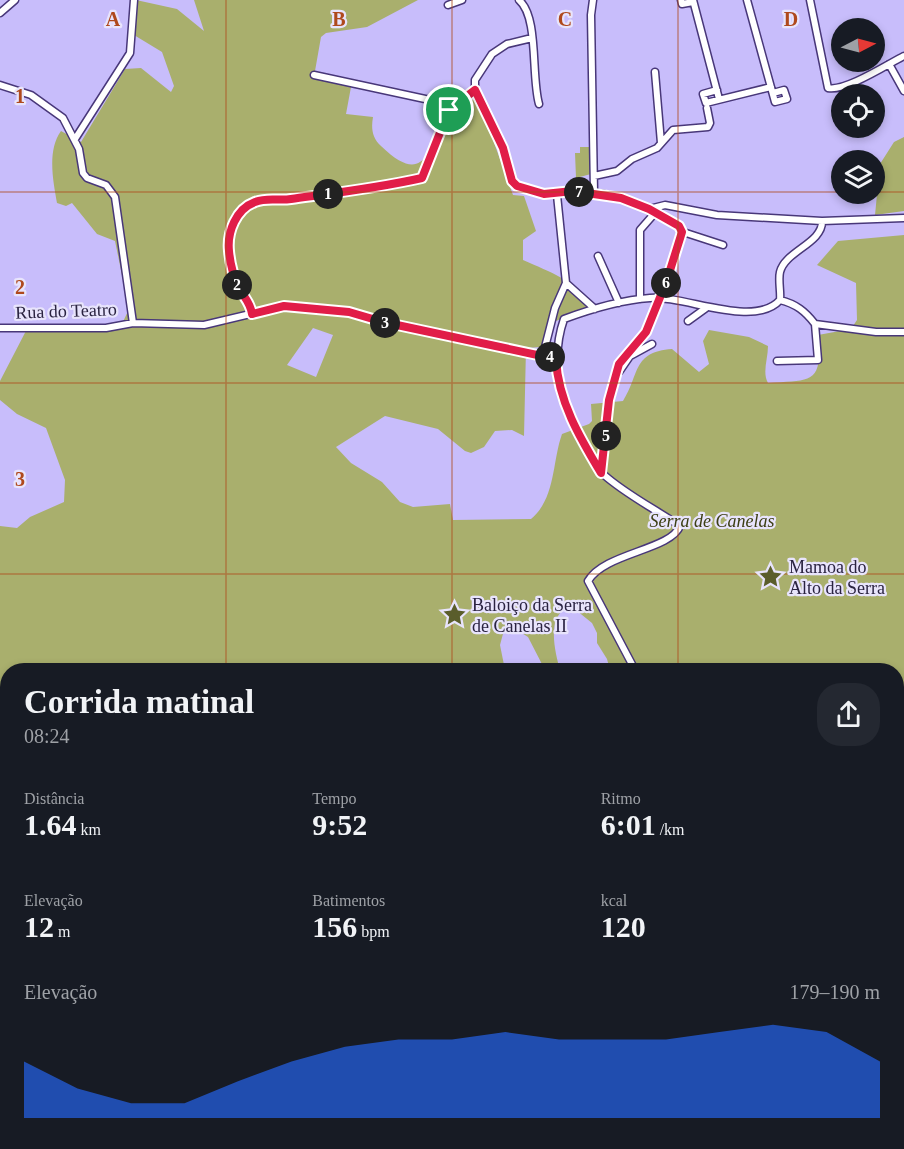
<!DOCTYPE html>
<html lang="pt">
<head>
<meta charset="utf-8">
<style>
  body { margin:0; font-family:"Times New Roman",serif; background:#242831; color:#f1f3f6; height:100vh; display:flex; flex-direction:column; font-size:22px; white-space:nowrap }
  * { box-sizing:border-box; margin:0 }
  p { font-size:20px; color:#9ea1a6 }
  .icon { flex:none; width:33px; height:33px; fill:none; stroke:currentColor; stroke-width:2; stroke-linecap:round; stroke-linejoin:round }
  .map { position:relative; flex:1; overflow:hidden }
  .sheet { position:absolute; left:0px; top:663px; width:904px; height:486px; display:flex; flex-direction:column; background:#171b24; border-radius:24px 24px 0 0; box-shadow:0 3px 9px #0003 }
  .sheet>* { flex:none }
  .needle { width:39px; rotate:84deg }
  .controls { position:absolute; left:831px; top:18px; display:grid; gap:12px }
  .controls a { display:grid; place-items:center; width:54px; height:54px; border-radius:50%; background:#171b24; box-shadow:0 3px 9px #0003; font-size:30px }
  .pin { position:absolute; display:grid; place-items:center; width:51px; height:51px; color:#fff; margin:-26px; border:3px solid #fff; border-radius:50%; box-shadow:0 2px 6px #0007 }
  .km { position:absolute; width:30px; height:30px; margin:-15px; border-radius:50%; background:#222; color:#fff; font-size:16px; line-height:30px; text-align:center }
  .round { display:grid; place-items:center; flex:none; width:63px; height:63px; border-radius:24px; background:#242831 }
  .head { display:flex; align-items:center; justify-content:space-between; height:102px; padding:0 24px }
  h1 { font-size:33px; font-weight:800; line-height:45px }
  .figures { display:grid; grid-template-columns:repeat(3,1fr); gap:9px; height:102px; padding:6px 24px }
  .figures div { display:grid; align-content:center }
  .figures b { font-size:30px; font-weight:800 }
  .figures small { font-size:16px; font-weight:400 }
  .figures p { font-size:16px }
  .chart { height:168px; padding:12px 24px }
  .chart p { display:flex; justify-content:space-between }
  .chart svg { width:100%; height:108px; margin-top:6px; fill:#2563eb; opacity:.7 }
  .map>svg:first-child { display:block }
  .green { fill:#a9af6d; fill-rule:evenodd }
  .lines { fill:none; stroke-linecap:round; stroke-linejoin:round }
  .minor-casing { stroke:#483779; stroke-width:9 }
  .major-casing { stroke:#483779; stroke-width:11 }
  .highway-casing { stroke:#483779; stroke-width:12 }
  .minor { stroke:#fff; stroke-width:6 }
  .major { stroke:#fff; stroke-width:8 }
  .highway { stroke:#fff; stroke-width:9 }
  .route-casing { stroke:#fff; stroke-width:12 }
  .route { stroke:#e11d48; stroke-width:8 }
  .grid { fill:none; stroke:#af491c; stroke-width:1.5; stroke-opacity:0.55 }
  .labels { text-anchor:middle; stroke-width:4.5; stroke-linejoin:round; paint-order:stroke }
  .street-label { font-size:18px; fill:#2a2341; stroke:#e8e4fc }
  .park-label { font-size:18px; font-style:italic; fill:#3c3e14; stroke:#e8e4fc }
  .poi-label { font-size:18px; fill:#2a2341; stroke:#e8e4fc; text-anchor:start }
  .grid-label { font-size:20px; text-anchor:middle; font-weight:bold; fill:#af491c; stroke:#e8e4fc; stroke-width:4.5; stroke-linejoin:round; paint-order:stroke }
</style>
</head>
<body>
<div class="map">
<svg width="904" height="1149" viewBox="0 0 904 1149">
  <rect width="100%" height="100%" fill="#c8bdfb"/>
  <path class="green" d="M136,0l41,9 27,22 -10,-31h224l-51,27 -41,6 -5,4 -6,34 36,16 -5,27 27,3c-2,11 -1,21 8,29 60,58 45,-39 94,-47l6,8 32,88 11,1 12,35 -13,9v20c28,13 50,17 64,48l-31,13 -15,26 -15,1 -2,88 -12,-6 -17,1 -11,16 -13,6 -6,-2 -27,-22 -53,-13 -49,31 15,16 31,19 18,20 13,5 37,-3 3,16 78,-1c25,-21 21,-57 31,-85l27,-10 3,-3 -1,-17 32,-3c17,-27 9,-49 49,-52l27,23 10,-8 -6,-23 6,-11 40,7 19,9c0,13 -6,26 0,37 43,-3 55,2 50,-48l33,-6 6,-9 -1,-37 -39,-18 21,-24 66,-6v493l-7,3v-61h-287l-3,-11 -10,-16v-10l-5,-10 -21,-17c-26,8 -16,46 -11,64h-15l-17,-33 -17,-11 -7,4 -4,15 5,25h-497v469l-1,10h-7v-623l17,2 13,-11 34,-15 1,-22 -19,-52 -29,-14 -17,-14v-19l28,-54 44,3 50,-6 7,-15 -14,-68 -18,-7 -25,-31 -6,3 -9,-3c-4,-22 -10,-53 4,-72l20,11 44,-73 16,-1 30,24 3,-6 -12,-34 -28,-17zM313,328l20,7 -17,42 -29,-12z
    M904,137v74l-29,4 5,-51 14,-22z
    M580,147h10l1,27 -15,4 -1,-25h5z
    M10,1142h556l-11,7h-541z"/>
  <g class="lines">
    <defs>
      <path id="minor" d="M519,0c20,17 12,76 20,104
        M593,0l-2,15 3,177
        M681,0l1,4 11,-2
        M693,0l26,99
        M747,0l28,102 12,-3 -3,-9 -11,3
        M810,0l18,88c17,4 60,-24 76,-32
        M448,5l14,-5
        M0,13l15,-13
        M532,38l-25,6 -15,10 -17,26v10l28,58 9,33 5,5 27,8 50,-2 27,6 28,11 16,-4 52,10 105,6 82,-3
        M889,64l15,27
        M655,72l6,71
        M314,75l139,30
        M0,85l31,10 32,23 16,31 4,24 4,5 19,7 9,12 18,126
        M717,90l-14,4 3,9 65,-16
        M75,139l55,-86 4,-53
        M594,176l23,-5 15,-12 25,-11 16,-18 35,-3 2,-4 -3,-15
        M557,195l9,88 29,26
        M683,232l40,13
        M598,256l21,47
        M640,299v-69l14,-16
        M780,300c16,4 25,11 35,24l61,8h28
        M252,314c-2,-13 -9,-17 -14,-28 -4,-10 -8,-24 -9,-35 -2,-19 7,-42 26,-49 12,-5 23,-1 36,-3 44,-6 87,-11 131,-21l27,-68 26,-20
        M688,321l18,-13
        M0,328h106l27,-5 71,2 80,-19 65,6 34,10 173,37
        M543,355l12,-47 11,-25
        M777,361l41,-1 -3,-36
        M619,372l11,-16 22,-12
        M601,473l9,-73 9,-36 27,-32 21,-52 16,-48 -4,-6 -30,-17
        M635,670l-47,-89c16,-28 83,-31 92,-55 -25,-17 -55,-32 -77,-52 -7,-5 -11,-16 -16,-23 -24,-40 -39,-86 -23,-132 27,-10 57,-19 86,-21 34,-3 104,31 130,2 1,-8 -2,-20 0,-28 5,-21 43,-29 42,-51
        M897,740l7,-2
        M897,743l7,27
        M897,779l7,-1
        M897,830l7,11
        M897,1051l7,-4
        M690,1149l16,-7
        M794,1149l1,-7"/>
      <path id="major" d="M897,952l7,-4
        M565,1149l14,-7"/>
      <path id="highway" d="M897,1018l7,-4
        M897,1033l7,-3
        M624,1149l16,-7
        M656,1149l16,-7"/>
    </defs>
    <use href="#minor" class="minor-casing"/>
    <use href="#major" class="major-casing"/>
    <use href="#highway" class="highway-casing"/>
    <use href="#minor" class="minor"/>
    <use href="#major" class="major"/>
    <use href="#highway" class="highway"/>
  </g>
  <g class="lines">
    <defs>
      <path id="route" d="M475,90l28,58 9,33 5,5 27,8 29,-3 48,7 28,11 30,17 3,6 -15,48 -21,52 -27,32 -10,36 -8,73c-21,-35 -43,-72 -45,-114l-173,-37 -34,-10 -65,-6 -32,8c-2,-13 -9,-17 -14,-28 -4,-9 -8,-24 -9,-35 -2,-19 7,-42 26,-49 12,-5 23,-1 36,-3 44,-6 87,-11 131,-21l27,-68z"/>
    </defs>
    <use href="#route" class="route-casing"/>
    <use href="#route" class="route"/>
  </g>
  <path class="grid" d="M226,0v670M452,0v670M678,0v670M0,192h842M874,192h30M0,383h904M0,574h904M0,766h8M897,766h7M0,958h8M897,958h7M226,1142v7M452,1142v7M678,1142v7"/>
  <defs>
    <symbol id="sight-bare" viewBox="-9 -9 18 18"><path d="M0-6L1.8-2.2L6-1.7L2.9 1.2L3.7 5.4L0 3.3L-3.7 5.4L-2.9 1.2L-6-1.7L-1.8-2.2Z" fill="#5a5d2b" stroke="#e8e4fc" stroke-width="2.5" paint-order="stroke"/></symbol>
  </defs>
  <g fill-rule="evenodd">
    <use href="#sight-bare" x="754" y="560" width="33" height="33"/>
    <use href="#sight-bare" x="438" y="598" width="33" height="33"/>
  </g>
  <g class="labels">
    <g class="street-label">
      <text transform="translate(66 311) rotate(-2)" y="6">Rua do Teatro</text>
    </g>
    <g class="park-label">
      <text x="712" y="527">Serra de Canelas</text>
    </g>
    <g class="poi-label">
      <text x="789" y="573">Mamoa do<tspan x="789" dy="21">Alto da Serra</tspan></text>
      <text x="472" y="611">Baloiço da Serra<tspan x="472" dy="21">de Canelas II</tspan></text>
    </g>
  </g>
  <g class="grid-label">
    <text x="113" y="26">A</text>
    <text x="339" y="26">B</text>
    <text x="565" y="26">C</text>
    <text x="791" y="26">D</text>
    <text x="20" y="103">1</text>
    <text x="20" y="294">2</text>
    <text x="20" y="486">3</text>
  </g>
</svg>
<div class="controls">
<a><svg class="needle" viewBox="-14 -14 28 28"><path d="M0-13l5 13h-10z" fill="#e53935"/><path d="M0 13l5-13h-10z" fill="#9ea1a6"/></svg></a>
<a><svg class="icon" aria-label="locate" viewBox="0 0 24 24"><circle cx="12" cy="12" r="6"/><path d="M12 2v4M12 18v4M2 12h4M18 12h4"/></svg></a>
<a><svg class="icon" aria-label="layers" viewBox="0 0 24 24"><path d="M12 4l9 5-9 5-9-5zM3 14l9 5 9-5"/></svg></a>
</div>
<div class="pin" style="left:449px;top:110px;background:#1e9e55"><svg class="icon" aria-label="arrive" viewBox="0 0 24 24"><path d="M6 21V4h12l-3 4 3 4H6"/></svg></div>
<b class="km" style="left:328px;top:194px">1</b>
<b class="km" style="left:237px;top:285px">2</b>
<b class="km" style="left:385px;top:323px">3</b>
<b class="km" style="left:550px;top:357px">4</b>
<b class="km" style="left:606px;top:436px">5</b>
<b class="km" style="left:666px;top:283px">6</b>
<b class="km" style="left:579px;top:192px">7</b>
<section class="sheet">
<div class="head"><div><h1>Corrida matinal</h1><p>08:24</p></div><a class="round"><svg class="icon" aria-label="share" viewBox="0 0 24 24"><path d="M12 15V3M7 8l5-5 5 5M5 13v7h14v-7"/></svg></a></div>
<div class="figures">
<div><p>Distância</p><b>1.64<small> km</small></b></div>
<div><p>Tempo</p><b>9:52</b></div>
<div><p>Ritmo</p><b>6:01<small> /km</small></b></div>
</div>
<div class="figures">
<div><p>Elevação</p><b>12<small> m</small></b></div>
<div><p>Batimentos</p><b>156<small> bpm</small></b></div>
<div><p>kcal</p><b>120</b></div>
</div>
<div class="chart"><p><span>Elevação</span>179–190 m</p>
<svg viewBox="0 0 160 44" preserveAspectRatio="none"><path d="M0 44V21L10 32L20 38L30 38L40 29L50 21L60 15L70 12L80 12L90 9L100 12L110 12L120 12L130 9L140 6L150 9L160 21V44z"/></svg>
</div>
</section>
</div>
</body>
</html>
